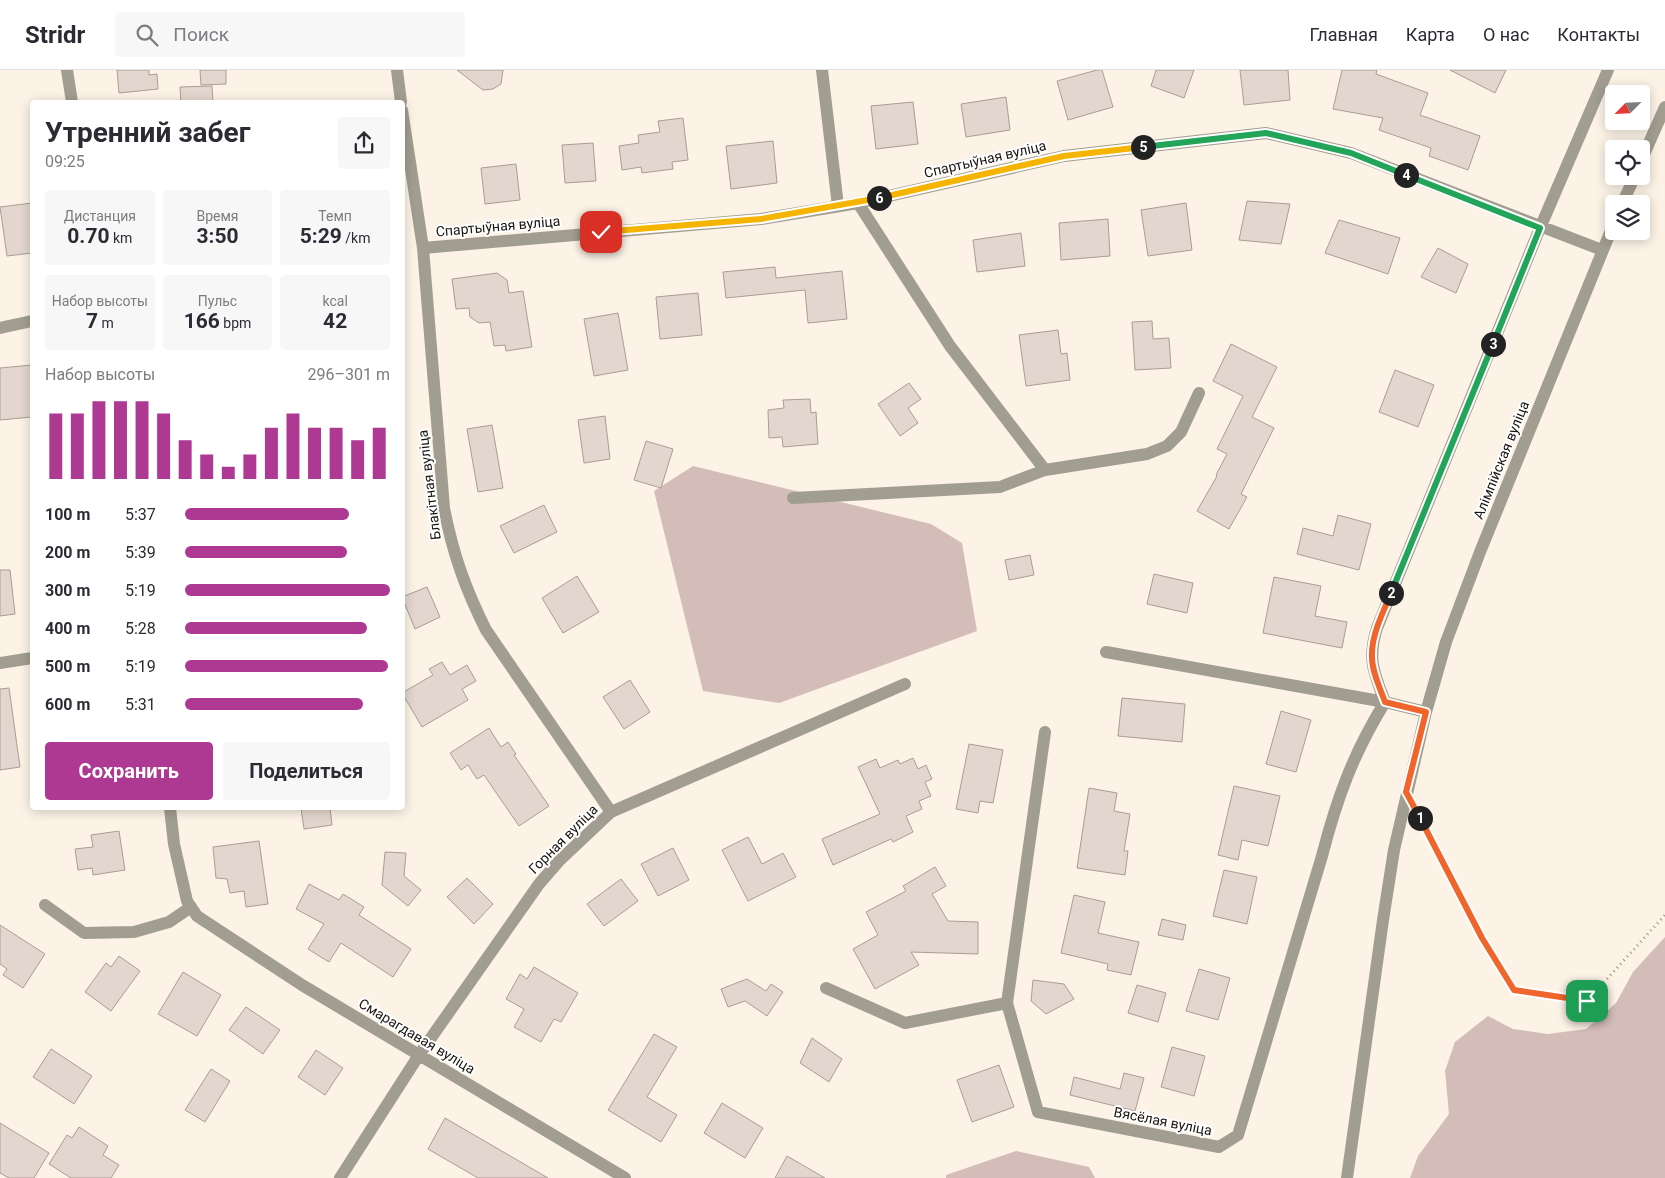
<!DOCTYPE html>
<html lang="ru">
<head>
<meta charset="utf-8">
<style>
  body { margin:0; font-family:Roboto,sans-serif; background:#f7f7f7; color:#2b2b33; height:100vh; display:flex; flex-direction:column; font-size:19px; white-space:nowrap }
  * { box-sizing:border-box; margin:0 }
  p { font-size:16px; color:#7c7c81 }
  .icon { flex:none; width:28px; height:28px; fill:none; stroke:currentColor; stroke-width:2; stroke-linecap:round; stroke-linejoin:round }
  .map { position:relative; flex:1; overflow:hidden }
  .sheet { position:absolute; left:30px; top:30px; width:375px; height:710px; display:flex; flex-direction:column; background:#fff; border-radius:5px; box-shadow:0 2px 12px #0003 }
  .sheet>* { flex:none }
  .needle { width:32px; rotate:246deg }
  .controls { position:absolute; left:1605px; top:15px; display:grid; gap:10px }
  .controls a { display:grid; place-items:center; width:45px; height:45px; border-radius:5px; background:#fff; box-shadow:0 2px 12px #0003; font-size:25px }
  .pin { position:absolute; display:grid; place-items:center; width:42px; height:42px; color:#fff; margin:-21px; border-radius:10px; box-shadow:0 2px 8px #0006 }
  .km { position:absolute; width:25px; height:25px; margin:-12px; border-radius:50%; background:#222; color:#fff; font-size:14px; line-height:25px; text-align:center }
  .round { display:grid; place-items:center; flex:none; width:52px; height:52px; border-radius:5px; background:#f7f7f7 }
  .headline { display:flex; align-items:center; justify-content:space-between; height:85px; padding:0 15px }
  h1 { font-size:28px; font-weight:700; line-height:38px }
  .metrics { display:grid; grid-template-columns:repeat(3,1fr); gap:8px; height:85px; padding:5px 15px }
  .metrics div { display:grid; align-content:center; border-radius:5px; background:#f7f7f7; text-align:center }
  .metrics b { font-size:21px; font-weight:700 }
  .metrics small { font-size:14px; font-weight:400 }
  .metrics p { font-size:14px }
  .chart { height:140px; padding:10px 15px }
  .chart p { display:flex; justify-content:space-between }
  .chart svg { width:100%; height:90px; margin-top:5px; stroke:#ad3992; stroke-width:6 }
  .action { display:flex; gap:10px; margin-top:auto; padding:10px 15px }
  .action a { flex:1; height:58px; border-radius:5px; background:#ad3992; color:#fff; font-size:20px; font-weight:700; line-height:58px; text-align:center }
  .action a+a { background:#f7f7f7; color:#2b2b33 }
  ul { padding:0 15px; list-style:none; font-size:16px }
  li { display:grid; grid-template-columns:80px 60px 1fr; align-items:center; height:38px }
  li i { height:12px; border-radius:6px; background:#ad3992 }
  header { display:flex; align-items:center; gap:30px; box-sizing:border-box; height:70px; padding:0 25px; background:#fff; border-bottom:1px solid #e1e1e2 }
  header strong { font-size:24px }
  nav { display:flex; gap:28px; margin-inline-start:auto; font-size:18px }
  .search { width:350px; height:45px; background:#f7f7f7; display:flex; align-items:center; gap:12px; box-sizing:border-box; padding:0 18px; border-radius:5px; color:#7c7c81; font-size:19px }
  .map>svg:first-child { display:block }
  .green { fill:#d4bdb8 }
  .building { fill:#e3d6ce; stroke:#aa9d95 }
  .lines { fill:none; stroke-linecap:round; stroke-linejoin:round }
  .path { stroke:#9a938a; stroke-width:3; stroke-dasharray:1 4; stroke-linecap:butt }
  .minor { stroke:#a19d90; stroke-width:12 }
  .split-1-casing { stroke:#fff; stroke-width:10 }
  .split-2-casing { stroke:#fff; stroke-width:10 }
  .split-3-casing { stroke:#fff; stroke-width:10 }
  .split-4-casing { stroke:#fff; stroke-width:10 }
  .split-5-casing { stroke:#fff; stroke-width:10 }
  .split-6-casing { stroke:#fff; stroke-width:10 }
  .split-7-casing { stroke:#fff; stroke-width:10 }
  .split-1 { stroke:#f0652b; stroke-width:6 }
  .split-2 { stroke:#f0652b; stroke-width:6 }
  .split-3 { stroke:#22a559; stroke-width:6 }
  .split-4 { stroke:#22a559; stroke-width:6 }
  .split-5 { stroke:#22a559; stroke-width:6 }
  .split-6 { stroke:#f5b400; stroke-width:6 }
  .split-7 { stroke:#f5b400; stroke-width:6 }
  .labels { text-anchor:middle; stroke-width:4; stroke-linejoin:round; paint-order:stroke }
  .street-label { font-size:14px; fill:#181511; stroke:#fff }
</style>
</head>
<body>
<header>
<strong>Stridr</strong>
<div class="search"><svg class="icon" aria-label="search" viewBox="0 0 24 24"><circle cx="10" cy="10" r="6"/><path d="M15 15l6 6"/></svg>Поиск</div>
<nav><a>Главная</a><a>Карта</a><a>О нас</a><a>Контакты</a></nav>
</header>
<div class="map">
<svg width="1665" height="1108" viewBox="0 0 1665 1108">
  <rect width="100%" height="100%" fill="#fcf2e6"/>
  <path class="green" d="M693,396l238,58 31,19 15,88 -198,72 -76,-12 -49,-200z
    M1665,867v241h-255l8,-22 31,-42 -4,-43 10,-29 33,-26 25,13 35,5 38,-5 30,-26 17,-31z
    M1016,1081l73,16 6,11h-149v-3z"/>
  <path class="building" d="M117,0h32v5l8,-1 1,15 -39,4z
    M200,0h26v14l-25,1z
    M457,0h46l-2,14 -8,5 -10,1z
    M1097,0h5l11,37 -45,13 -11,-39z
    M1156,0h38l-10,28 -33,-12z
    M1240,0h48l2,30 -46,5z
    M1342,0h35l-1,4 52,19 -8,22 60,21 -12,34 -39,-14 2,-8 -52,-18 4,-12 -50,-9z
    M1450,0h56l-11,23z
    M212,16l1,16h-32l-1,-15z
    M1006,27l4,33 -44,7 -5,-33z
    M913,32l5,42 -42,5 -5,-43z
    M683,48l5,42 -16,2 1,7 -31,4 -1,-6 -19,3 -3,-24 20,-3 -1,-8 22,-3 -2,-11z
    M773,71l4,42 -46,6 -5,-43z
    M593,73l3,38 -31,2 -3,-38z
    M516,94l4,36 -35,4 -4,-36z
    M1247,131l43,3 -9,40 -42,-4z
    M32,133v50l-25,3 -7,-49z
    M1186,133l6,47 -44,6 -7,-46z
    M1108,149l2,37 -49,4 -2,-37z
    M1339,150l61,18 -12,36 -63,-21z
    M1021,163l4,33 -48,6 -4,-32z
    M1438,178l30,16 -12,29 -35,-16z
    M775,197l1,11 66,-7 5,48 -39,4 -3,-33 -79,8 -3,-26z
    M497,203l10,7 2,13 14,-2 9,56 -26,4 -1,-6 -11,1 -4,-24 -11,1 -9,-6 -1,-9 -13,1 -4,-30z
    M698,223l4,42 -42,4 -4,-42z
    M618,243l10,57 -34,6 -10,-57z
    M1152,251l1,18 16,-1 2,30 -36,2 -3,-48z
    M1058,260l3,24 6,-1 3,27 -44,6 -7,-51z
    M1231,274l46,23 -25,50 22,11 -33,66 6,3 -18,32 -32,-18 20,-35 -1,-1 11,-21 -10,-5 26,-53 -30,-15z
    M32,295v52l-32,3v-52z
    M1395,300l39,15 -16,42 -39,-15z
    M909,313l12,16 -13,9 10,15 -18,13 -22,-32z
    M810,329l1,14 5,-1 2,32 -35,3 -1,-10 -13,1 -1,-28 16,-2 -1,-8z
    M605,346l5,43 -26,4 -6,-43z
    M492,355l11,63 -25,4 -11,-63z
    M646,371l27,8 -12,39 -27,-8z
    M544,435l13,27 -43,21 -14,-27z
    M1338,445l33,9 -12,46 -62,-16 6,-26 30,8z
    M1030,485l4,20 -25,5 -4,-20z
    M0,500h10l5,44 -15,2z
    M1154,504l39,9 -6,30 -40,-9z
    M577,506l22,36 -36,21 -21,-35z
    M1274,507l47,9 -6,30 32,6 -5,26 -79,-15z
    M427,517l13,30 -25,12 -13,-32z
    M442,592l8,13 17,-10 9,16 -14,8 6,11 -46,27 -20,-34 31,-18 -4,-6z
    M630,610l20,32 -26,17 -21,-32z
    M9,618l11,79 -20,3v-81z
    M1122,628l63,6 -3,38 -64,-6z
    M1281,641l30,9 -15,52 -30,-8z
    M489,658l12,19 7,-5 8,12 -2,1 35,51 -30,20 -35,-51 -7,4 -9,-14 -7,5 -11,-17z
    M969,674l34,6 -10,53 -13,-2 -2,12 -22,-4z
    M913,688l5,11 8,-4 6,14 -7,3 6,14 -12,5 3,8 -16,7 7,16 -20,10 -2,-3 -58,26 -11,-26 58,-25 -22,-47 18,-8 4,9 18,-8 2,4z
    M1234,716l46,10 -12,50 -26,-6 -4,20 -20,-5z
    M1089,718l28,5 -3,18 16,3 -6,37h4l-3,24 -48,-7z
    M301,738h29l2,17 -28,4z
    M119,761l6,39 -32,5 -1,-7 -14,2 -3,-21 18,-2 -2,-12z
    M748,767l14,27 21,-11 13,24 -48,24 -26,-51z
    M259,771l9,63 -22,3 -2,-16 -14,2 -3,-14 -11,-1 -3,-31z
    M673,778l16,32 -31,16 -17,-32z
    M385,782l21,1 -2,23 17,14 -13,16 -26,-21z
    M935,797l11,19 -14,8 16,27 30,1v32l-67,-2 8,13 -44,24 -22,-40 25,-14 -12,-23 40,-21 -3,-5z
    M1224,800l33,7 -10,47 -34,-8z
    M467,808l26,26 -19,20 -27,-27z
    M621,809l17,22 -34,25 -17,-22z
    M309,814l30,16 4,-6 21,13 -5,8 52,34 -18,28 -52,-34 -12,19 -21,-13 16,-25 -28,-15z
    M1074,825l31,7 -7,31 41,9 -8,33 -24,-5 1,-6 -47,-11z
    M1162,849l24,6 -3,15 -25,-5z
    M0,855l45,29 -22,34 -20,-13 4,-6 -7,-5z
    M119,886l21,15 -29,40 -26,-19 21,-29 5,4z
    M534,897l44,26 -17,29 -7,-3 -13,23 -27,-15 10,-18 -18,-10 14,-25 7,5z
    M1199,899l31,9 -12,42 -32,-9z
    M183,902l38,23 -24,41 -39,-22z
    M747,909l19,12 5,-7 12,8 -16,24 -22,-15 -17,6 -7,-18z
    M1033,910l31,4 10,15 -28,15 -15,-13z
    M1137,915l29,8 -8,29 -30,-9z
    M246,937l34,23 -17,24 -34,-24z
    M654,964l23,13 -30,50 30,18 -16,27 -53,-32z
    M812,968l30,21 -13,23 -29,-19z
    M1172,977l33,9 -11,40 -33,-9z
    M51,979l41,27 -18,28 -41,-27z
    M316,980l27,18 -18,27 -27,-18z
    M999,995l15,42 -42,15 -15,-42z
    M211,999l19,12 -25,41 -20,-12z
    M1124,1003l20,5 -9,33 -65,-16 4,-18 46,12z
    M722,1033l41,25 -18,30 -41,-25z
    M445,1048l103,60h-70l-50,-29z
    M0,1053l49,30 -15,25h-25l-9,-5z
    M79,1057l29,19 -5,9 16,10 -8,13h-40l-22,-14 18,-29 5,3z
    M787,1086l38,22h-50z"/>
  <g class="lines">
    <path class="path" d="M1418,743l64,125 32,52 73,11 78,-86"/>
    <path class="minor" d="M67,0l5,32
      M397,0l4,32
      M822,0l16,136
      M402,40l21,138 21,260c9,46 21,80 42,122l125,182
      M1641,91l24,-54
      M858,133l92,143 95,124 102,-16 20,-8 14,-14 18,-39
      M1622,134l13,-28
      M423,178l338,-29 97,-16 206,-47 202,-23 85,20 251,97
      M0,258l32,-7
      M793,428l207,-11 45,-17
      M1106,582l279,50 41,10
      M0,593l32,-5
      M1045,662l-38,271 31,109 181,35 19,-12 84,-279c15,-58 31,-102 63,-154 -11,-29 -18,-43 -8,-74l163,-400 68,-158
      M170,738l4,36 13,57 10,15 105,69 323,193
      M45,835l39,28 50,-1 35,-10 22,-15
      M826,918l79,35 102,-20
      M340,1108l79,-123 120,-171 20,-23 52,-49 294,-128
      M1347,1108l36,-258 11,-70 32,-138 20,-70 34,-90 134,-329"/>
  </g>
  <g class="lines">
    <defs>
      <path id="split-1" d="M1420,748l62,120 32,52 73,11"/>
      <path id="split-2" d="M1391,523c-8,20 -20,42 -19,64 0,15 8,31 13,45l41,10 -20,80 14,26"/>
      <path id="split-3" d="M1391,523l102,-249"/>
      <path id="split-4" d="M1406,105l134,53 -47,116"/>
      <path id="split-5" d="M1143,77l123,-14 85,20 55,22"/>
      <path id="split-6" d="M879,128l185,-42 79,-9"/>
      <path id="split-7" d="M601,162l160,-13 118,-21"/>
    </defs>
    <use href="#split-1" class="split-1-casing"/>
    <use href="#split-2" class="split-2-casing"/>
    <use href="#split-3" class="split-3-casing"/>
    <use href="#split-4" class="split-4-casing"/>
    <use href="#split-5" class="split-5-casing"/>
    <use href="#split-6" class="split-6-casing"/>
    <use href="#split-7" class="split-7-casing"/>
    <use href="#split-1" class="split-1"/>
    <use href="#split-2" class="split-2"/>
    <use href="#split-3" class="split-3"/>
    <use href="#split-4" class="split-4"/>
    <use href="#split-5" class="split-5"/>
    <use href="#split-6" class="split-6"/>
    <use href="#split-7" class="split-7"/>
  </g>
  <g class="labels">
    <g class="street-label">
      <text transform="translate(985 89) rotate(-13)" y="5">Спартыўная вуліца</text>
      <text transform="translate(498 156) rotate(-5)" y="5">Спартыўная вуліца</text>
      <text transform="translate(1501 390) rotate(-68)" y="5">Алімпійская вуліца</text>
      <text transform="translate(429 415) rotate(-97)" y="5">Блакітная вуліца</text>
      <text transform="translate(563 769) rotate(-45)" y="5">Горная вуліца</text>
      <text transform="translate(417 966) rotate(31)" y="5">Смарагдавая вуліца</text>
      <text transform="translate(1163 1051) rotate(11)" y="5">Вясёлая вуліца</text>
    </g>
  </g>
</svg>
<div class="controls">
<a><svg class="needle" viewBox="-14 -14 28 28"><path d="M0-13l5 13h-10z" fill="#e53935"/><path d="M0 13l5-13h-10z" fill="#7c7c81"/></svg></a>
<a><svg class="icon" aria-label="locate" viewBox="0 0 24 24"><circle cx="12" cy="12" r="6"/><path d="M12 2v4M12 18v4M2 12h4M18 12h4"/></svg></a>
<a><svg class="icon" aria-label="layers" viewBox="0 0 24 24"><path d="M12 4l9 5-9 5-9-5zM3 14l9 5 9-5"/></svg></a>
</div>
<div class="pin" style="left:1587px;top:931px;background:#1e9e55"><svg class="icon" aria-label="arrive" viewBox="0 0 24 24"><path d="M6 21V4h12l-3 4 3 4H6"/></svg></div>
<div class="pin" style="left:601px;top:162px;background:#d93025"><svg class="icon" aria-label="check" viewBox="0 0 24 24"><path d="M5 12l5 5 9-10"/></svg></div>
<b class="km" style="left:1420px;top:748px">1</b>
<b class="km" style="left:1391px;top:523px">2</b>
<b class="km" style="left:1493px;top:274px">3</b>
<b class="km" style="left:1406px;top:105px">4</b>
<b class="km" style="left:1143px;top:77px">5</b>
<b class="km" style="left:879px;top:128px">6</b>
<section class="sheet">
<div class="headline"><div><h1>Утренний забег</h1><p>09:25</p></div><a class="round"><svg class="icon" aria-label="share" viewBox="0 0 24 24"><path d="M12 15V3M7 8l5-5 5 5M5 13v7h14v-7"/></svg></a></div>
<div class="metrics">
<div><p>Дистанция</p><b>0.70<small> km</small></b></div>
<div><p>Время</p><b>3:50</b></div>
<div><p>Темп</p><b>5:29<small> /km</small></b></div>
</div>
<div class="metrics">
<div><p>Набор высоты</p><b>7<small> m</small></b></div>
<div><p>Пульс</p><b>166<small> bpm</small></b></div>
<div><p>kcal</p><b>42</b></div>
</div>
<div class="chart"><p><span>Набор высоты</span>296–301 m</p>
<svg viewBox="0 0 160 44" preserveAspectRatio="none"><path d="M5 44V12M15 44V12M25 44V6M35 44V6M45 44V6M55 44V12M65 44V25M75 44V32M85 44V38M95 44V32M105 44V19M115 44V12M125 44V19M135 44V19M145 44V25M155 44V19"/></svg>
</div>
<ul>
<li><b>100 m</b>5:37<i style="width:80%"></i></li>
<li><b>200 m</b>5:39<i style="width:79%"></i></li>
<li><b>300 m</b>5:19<i style="width:100%"></i></li>
<li><b>400 m</b>5:28<i style="width:89%"></i></li>
<li><b>500 m</b>5:19<i style="width:99%"></i></li>
<li><b>600 m</b>5:31<i style="width:87%"></i></li>
</ul>
<div class="action"><a>Сохранить</a><a>Поделиться</a></div>
</section>
</div>
</body>
</html>
